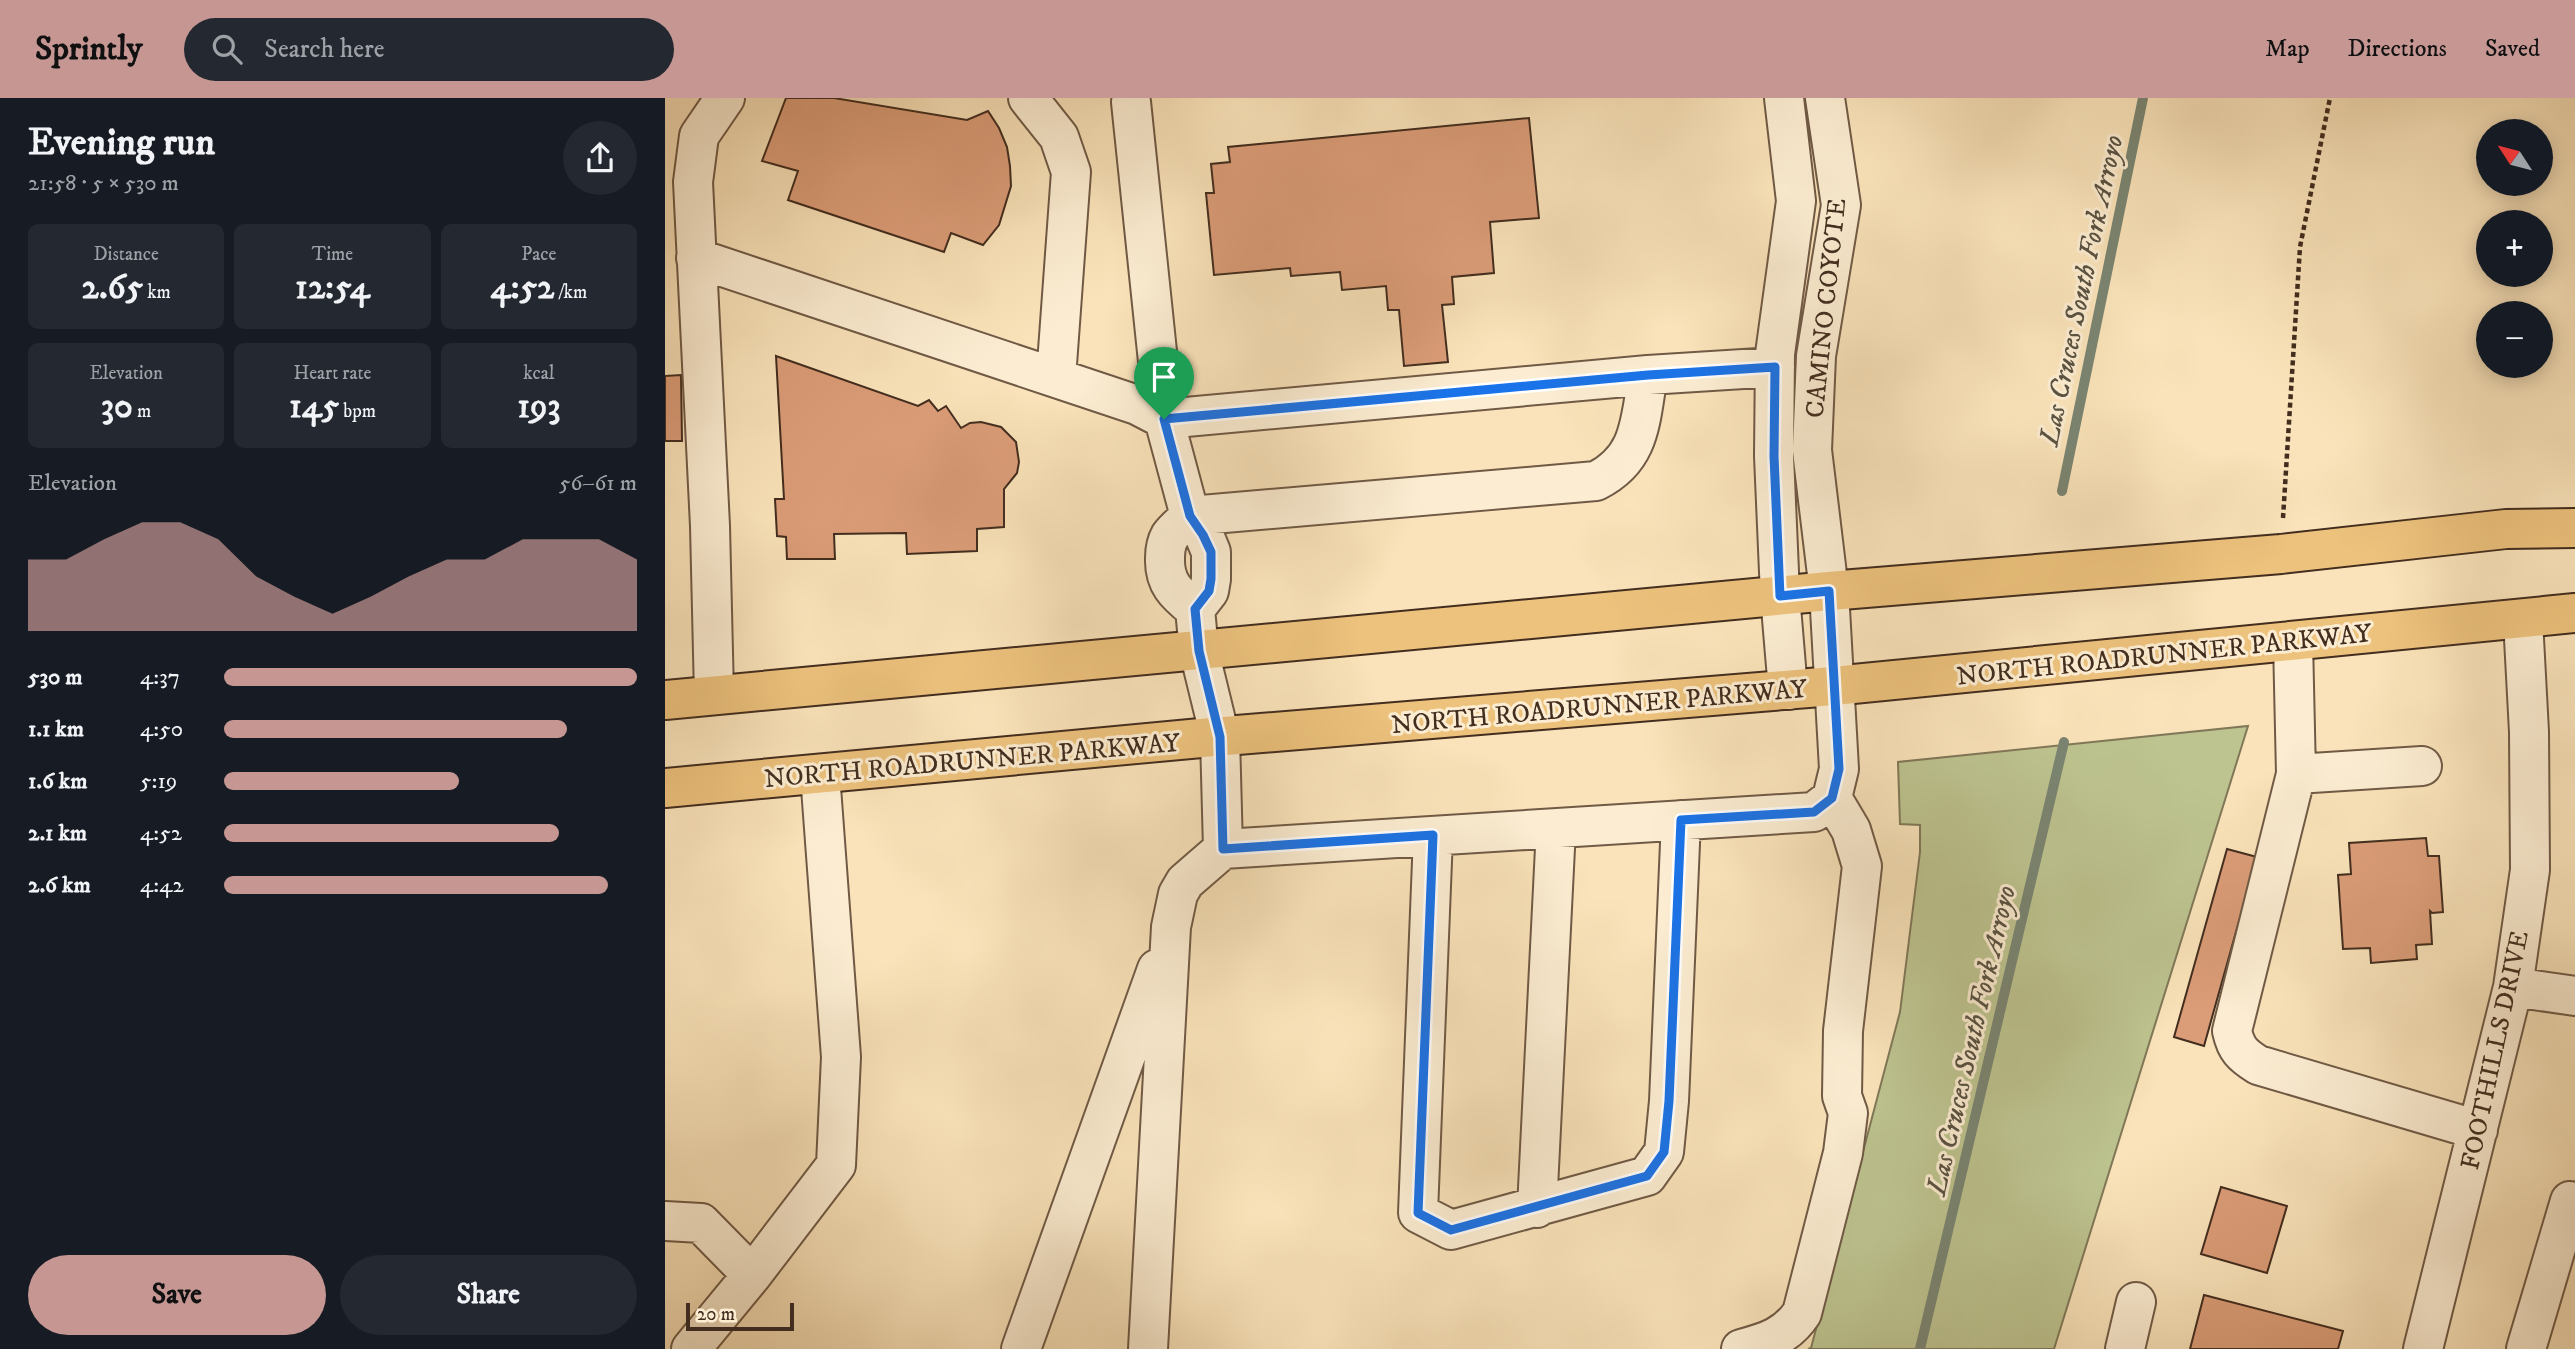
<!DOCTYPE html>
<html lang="en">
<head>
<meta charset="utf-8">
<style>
  body { margin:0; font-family:"IM FELL DW Pica",serif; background:#242831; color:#f1f3f6; height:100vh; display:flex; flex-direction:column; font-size:26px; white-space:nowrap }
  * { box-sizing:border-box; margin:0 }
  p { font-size:23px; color:#9ea1a6 }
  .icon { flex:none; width:38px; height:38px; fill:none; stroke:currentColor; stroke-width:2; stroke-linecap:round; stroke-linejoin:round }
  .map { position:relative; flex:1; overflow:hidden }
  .sheet { display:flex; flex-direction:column; background:#171b24; width:665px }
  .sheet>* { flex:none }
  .needle { width:46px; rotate:306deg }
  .buttons { position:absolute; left:1811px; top:21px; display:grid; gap:14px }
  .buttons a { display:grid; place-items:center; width:77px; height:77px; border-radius:50%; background:#171b24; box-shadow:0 4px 18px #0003; font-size:35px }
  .scale { position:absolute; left:21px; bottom:18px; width:108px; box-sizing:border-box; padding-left:7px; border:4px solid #422d1f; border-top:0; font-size:19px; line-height:24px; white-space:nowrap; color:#422d1f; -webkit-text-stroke:5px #fcedd2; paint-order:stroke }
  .pin { position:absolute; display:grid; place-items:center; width:60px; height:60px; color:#fff; margin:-72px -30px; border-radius:50% 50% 50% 0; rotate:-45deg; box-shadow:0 0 7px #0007 }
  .pin .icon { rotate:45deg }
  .round { display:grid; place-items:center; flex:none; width:74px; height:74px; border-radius:37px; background:#242831 }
  .overview { display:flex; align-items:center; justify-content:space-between; height:119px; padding:0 28px }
  h1 { font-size:38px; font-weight:700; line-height:52px }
  .metrics { display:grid; grid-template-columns:repeat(3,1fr); gap:10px; height:119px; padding:7px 28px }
  .metrics div { display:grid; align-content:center; border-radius:10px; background:#242831; text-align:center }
  .metrics b { font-size:35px; font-weight:700 }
  .metrics small { font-size:19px; font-weight:400 }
  .metrics p { font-size:19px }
  .chart { height:196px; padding:14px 28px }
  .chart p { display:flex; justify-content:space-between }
  .chart svg { width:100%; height:126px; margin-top:7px; fill:#c59692; opacity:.7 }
  .action { display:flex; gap:14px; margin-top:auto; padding:14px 28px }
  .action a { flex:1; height:80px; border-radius:42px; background:#c59692; color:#111; font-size:28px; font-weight:700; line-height:80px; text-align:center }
  .action a+a { background:#242831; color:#f1f3f6 }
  ul { padding:0 28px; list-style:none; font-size:23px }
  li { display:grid; grid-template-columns:112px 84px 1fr; align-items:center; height:52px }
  li i { height:18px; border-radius:9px; background:#c59692 }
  header { display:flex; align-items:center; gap:42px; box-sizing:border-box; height:98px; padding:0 35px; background:#c59692; color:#111 }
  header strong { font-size:33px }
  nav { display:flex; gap:38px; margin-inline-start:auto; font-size:24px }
  .search { width:490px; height:63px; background:#242831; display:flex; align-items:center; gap:18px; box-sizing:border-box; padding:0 24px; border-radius:38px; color:#9ea1a6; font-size:26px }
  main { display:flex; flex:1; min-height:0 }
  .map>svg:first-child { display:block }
  .grass { fill:#bdc490; stroke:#807858; stroke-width:2 }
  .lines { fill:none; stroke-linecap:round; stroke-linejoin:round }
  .stream { stroke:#7a8572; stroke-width:10 }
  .building { fill:#db9d78; stroke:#422d1f; stroke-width:2 }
  .minor-casing { stroke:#705a46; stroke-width:42 }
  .major-casing { stroke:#422d1f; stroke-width:42 }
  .path { stroke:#422d1f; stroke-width:4.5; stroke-dasharray:5 3.5; stroke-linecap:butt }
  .minor { stroke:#fcedd2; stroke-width:38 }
  .major { stroke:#edc27d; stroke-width:38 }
  .route-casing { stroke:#fff; stroke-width:14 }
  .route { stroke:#1a73e8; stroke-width:9 }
  .labels { text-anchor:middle; stroke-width:6; stroke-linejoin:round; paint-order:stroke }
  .street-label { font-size:26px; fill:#422d1f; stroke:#fcedd2 }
  .water-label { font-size:28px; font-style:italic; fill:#595242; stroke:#fcedd2 }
</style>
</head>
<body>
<header>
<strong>Sprintly</strong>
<div class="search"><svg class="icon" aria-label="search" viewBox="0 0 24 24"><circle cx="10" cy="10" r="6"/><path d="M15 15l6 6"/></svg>Search here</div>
<nav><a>Map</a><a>Directions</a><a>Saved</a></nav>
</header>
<main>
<section class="sheet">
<div class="overview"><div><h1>Evening run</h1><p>21:58 · 5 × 530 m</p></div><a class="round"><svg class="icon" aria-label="share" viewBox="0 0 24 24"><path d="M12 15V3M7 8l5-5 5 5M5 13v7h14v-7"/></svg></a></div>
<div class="metrics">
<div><p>Distance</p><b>2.65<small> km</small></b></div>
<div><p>Time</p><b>12:54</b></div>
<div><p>Pace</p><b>4:52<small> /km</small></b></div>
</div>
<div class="metrics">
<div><p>Elevation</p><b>30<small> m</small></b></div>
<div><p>Heart rate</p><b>145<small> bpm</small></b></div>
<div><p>kcal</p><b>193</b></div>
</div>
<div class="chart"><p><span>Elevation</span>56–61 m</p>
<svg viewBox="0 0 160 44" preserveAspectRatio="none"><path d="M0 44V19L10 19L20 12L30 6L40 6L50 12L60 25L70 32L80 38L90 32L100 25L110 19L120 19L130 12L140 12L150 12L160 19V44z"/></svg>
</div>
<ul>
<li><b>530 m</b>4:37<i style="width:100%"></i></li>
<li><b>1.1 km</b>4:50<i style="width:83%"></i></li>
<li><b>1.6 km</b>5:19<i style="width:57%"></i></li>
<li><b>2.1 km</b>4:52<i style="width:81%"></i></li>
<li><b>2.6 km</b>4:42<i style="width:93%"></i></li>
</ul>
<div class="action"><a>Save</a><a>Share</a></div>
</section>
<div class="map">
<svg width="1910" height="1251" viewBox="0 0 1910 1251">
  <rect width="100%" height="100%" fill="#fae3ba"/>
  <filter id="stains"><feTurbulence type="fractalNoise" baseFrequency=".00286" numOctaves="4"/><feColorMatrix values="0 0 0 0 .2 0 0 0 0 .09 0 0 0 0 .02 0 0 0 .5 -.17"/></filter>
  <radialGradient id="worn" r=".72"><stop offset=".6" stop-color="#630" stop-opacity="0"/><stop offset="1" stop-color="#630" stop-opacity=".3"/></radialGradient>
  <path class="grass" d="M1583,628l-194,623h-246l3,-1 89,-336 20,-160v-27l-20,-1 -2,-62z"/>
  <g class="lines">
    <path class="stream" d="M1397,393l81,-393
      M1255,1251l144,-607"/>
  </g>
  <path class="building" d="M121,0h48l133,22 21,-9 11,17 8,19 3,19 1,20 -12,39 -16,20 -32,-12 -7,19 -156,-52 10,-29 -36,-10z
    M864,20l10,100 -49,4 4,51 -42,4 2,27 -12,1 6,57 -44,4 -5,-56h-11l-2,-24 -44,4 -2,-18 -49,4 -1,-8 -76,7 -8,-82h8l-3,-29 19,-2 -2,-15z
    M111,258l142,50 11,-6 9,11 8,-5 15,22 9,-5 11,-1 20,5 15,15 3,20 -2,11 -13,16v38l-27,2v22l-70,3 -1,-21 -72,1 1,25h-48l-1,-22 -9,-1 -2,-37h9z
    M16,277l1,66h-17v-65z
    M1761,740l2,18h11l4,56 -11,1 -2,-2 2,33 -16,1 1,14 -46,4 -1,-15 -27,1 -5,-74 13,-1 -2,-31z
    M1562,751l30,8 -53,189 -30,-9z
    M1556,1089l66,19 -20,67 -66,-19z
    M1539,1197l139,36 -5,18h-148z"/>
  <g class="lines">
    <defs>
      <path id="minor" d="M363,0l31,39 12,35 -15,206 81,27 27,14 484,-44 127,-8
        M1119,0l12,103 -21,153 -1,102 6,139 8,95
        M466,4l33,317 26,97 14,19 7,17v27l-2,12 -14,18 4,42 21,86 3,112 -38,33 -7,12 -7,33 -23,422
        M31,160l360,120
        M530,511c-19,-15 -31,-26 -30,-51 0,-8 1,-15 5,-22 5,-7 14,-14 20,-20l406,-35c46,-23 44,-62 52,-106
        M1628,543l3,133 -64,257c4,18 10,24 26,34l220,65
        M49,597l-4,-169 -17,-344 6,-46 26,-38
        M1631,676l126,-8
        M768,738l-15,377 33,17 196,-54 17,-24 5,-51 12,-281
        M558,751l591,-37 18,-14 7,-29 -10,-178 -17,-141 4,-94 25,-151 -16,-107
        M1848,889l62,9
        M872,1110l19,-380
        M0,1123l36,2 51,52 84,-110 5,-108 -21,-283
        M26,1251l61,-74
        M356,1251l136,-380
        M1076,1251c26,-7 46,-13 61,-36l41,-160 5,-40 -6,-17 1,-65 19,-165 -11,-36 -19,-32
        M1460,1251l11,-47
        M1758,1251l90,-362 17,-117 -1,-138 -6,-112
        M1861,1251l44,-148"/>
      <path id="major" d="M0,602l1164,-109 452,-37 225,-25 69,-1
        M0,690l536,-50 632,-52 742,-73"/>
    </defs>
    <use href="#minor" class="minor-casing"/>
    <use href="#major" class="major-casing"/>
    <path class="path" d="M1618,420l17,-271 30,-149"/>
    <use href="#minor" class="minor"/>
    <use href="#major" class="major"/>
  </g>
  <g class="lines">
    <defs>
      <path id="route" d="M1110,269l-1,89 6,140 49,-5 10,178 -7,29 -18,14 -133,8 -12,281 -5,51 -17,24 -196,54 -33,-17 15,-378 -210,14 -3,-112 -21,-86 -4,-42 14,-18 2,-12v-27l-8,-17 -13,-19 -26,-97 484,-44z"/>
    </defs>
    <use href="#route" class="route-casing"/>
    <use href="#route" class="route"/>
  </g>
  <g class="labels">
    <g class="street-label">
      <text transform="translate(1160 210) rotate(-84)" y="9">CAMINO COYOTE</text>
      <text transform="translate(1499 556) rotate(-6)" y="9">NORTH ROADRUNNER PARKWAY</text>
      <text transform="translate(934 608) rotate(-5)" y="9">NORTH ROADRUNNER PARKWAY</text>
      <text transform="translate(307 662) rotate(-5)" y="9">NORTH ROADRUNNER PARKWAY</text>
      <text transform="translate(1829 952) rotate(-78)" y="9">FOOTHILLS DRIVE</text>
    </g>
    <g class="water-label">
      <text transform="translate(1415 192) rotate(-78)" y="10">Las Cruces South Fork Arroyo</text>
      <text transform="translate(1305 942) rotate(-77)" y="10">Las Cruces South Fork Arroyo</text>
    </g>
  </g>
  <rect width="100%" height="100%" filter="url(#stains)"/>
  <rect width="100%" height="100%" fill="url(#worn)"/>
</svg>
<div class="buttons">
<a><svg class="needle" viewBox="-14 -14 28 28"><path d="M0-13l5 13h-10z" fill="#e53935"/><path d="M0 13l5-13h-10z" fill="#9ea1a6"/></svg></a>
<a>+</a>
<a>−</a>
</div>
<div class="scale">20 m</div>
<div class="pin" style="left:499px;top:321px;background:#1e9e55"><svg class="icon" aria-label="arrive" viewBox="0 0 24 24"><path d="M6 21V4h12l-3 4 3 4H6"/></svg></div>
</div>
</main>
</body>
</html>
